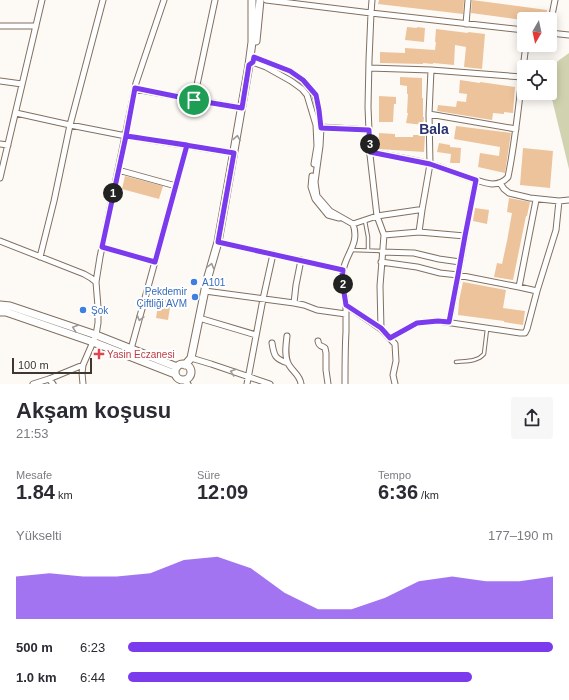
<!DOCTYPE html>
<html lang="tr">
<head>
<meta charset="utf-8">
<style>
  body { margin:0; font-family:Helvetica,sans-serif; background:#f7f7f7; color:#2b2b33; height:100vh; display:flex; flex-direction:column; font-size:15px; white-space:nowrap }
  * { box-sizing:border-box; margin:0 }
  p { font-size:13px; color:#7c7c81 }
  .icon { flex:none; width:22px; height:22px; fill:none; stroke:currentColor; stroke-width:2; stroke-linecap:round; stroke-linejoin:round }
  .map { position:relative; height:384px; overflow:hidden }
  .sheet { display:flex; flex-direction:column; background:#fff; flex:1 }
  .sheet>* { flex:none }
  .needle { width:26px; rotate:189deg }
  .tools { position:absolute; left:517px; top:12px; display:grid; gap:8px }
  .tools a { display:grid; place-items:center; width:40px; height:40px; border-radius:4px; background:#fff; box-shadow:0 2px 10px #0003; font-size:20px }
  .scale { position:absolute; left:12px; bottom:10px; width:80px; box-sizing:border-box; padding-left:4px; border:2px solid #3e362f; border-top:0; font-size:11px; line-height:14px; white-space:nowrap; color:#3e362f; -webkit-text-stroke:3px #fff; paint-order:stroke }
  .pin { position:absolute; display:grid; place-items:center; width:34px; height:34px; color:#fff; margin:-17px; border:2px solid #fff; border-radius:50%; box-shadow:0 1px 4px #0007 }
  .km { position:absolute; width:20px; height:20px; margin:-10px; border-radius:50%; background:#222; color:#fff; font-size:11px; line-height:20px; text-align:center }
  .round { display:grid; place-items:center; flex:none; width:42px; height:42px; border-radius:4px; background:#f7f7f7 }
  .headline { display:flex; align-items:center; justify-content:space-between; height:68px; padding:0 16px }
  h1 { font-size:22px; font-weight:700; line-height:30px }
  .stats { display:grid; grid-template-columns:repeat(3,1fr); gap:6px; height:68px; padding:4px 16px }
  .stats div { display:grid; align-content:center }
  .stats b { font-size:20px; font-weight:700 }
  .stats small { font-size:11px; font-weight:400 }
  .stats p { font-size:11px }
  .chart { height:112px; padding:8px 16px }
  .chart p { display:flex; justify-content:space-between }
  .chart svg { width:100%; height:72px; margin-top:4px; fill:#7c3aed; opacity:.7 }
  ul { padding:0 16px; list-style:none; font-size:13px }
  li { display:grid; grid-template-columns:64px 48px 1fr; align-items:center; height:30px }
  li i { height:10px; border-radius:5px; background:#7c3aed }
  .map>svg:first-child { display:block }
  .green { fill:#d1d3b0 }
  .building { fill:#edc39b }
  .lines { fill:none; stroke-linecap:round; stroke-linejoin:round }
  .lane-casing { stroke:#817060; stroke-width:4.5 }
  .street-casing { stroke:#817060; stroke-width:7 }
  .secondary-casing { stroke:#817060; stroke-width:9 }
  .lane { stroke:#fff; stroke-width:2.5 }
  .street { stroke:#fff; stroke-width:5 }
  .secondary { stroke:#fff; stroke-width:7 }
  .oneway { stroke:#9e9a97 }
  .route-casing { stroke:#fff; stroke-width:8 }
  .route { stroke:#7c3aed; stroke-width:5 }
  .shop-dot { fill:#3f7fe0; stroke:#fff; stroke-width:1.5 }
  .health-dot { fill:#e0444e; stroke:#fff; stroke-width:1.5 }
  .labels { text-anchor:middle; stroke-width:4; stroke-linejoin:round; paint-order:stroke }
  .shop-label { font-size:10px; fill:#366cbe; stroke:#fff; text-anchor:start }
  .health-label { font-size:10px; fill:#be3a42; stroke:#fff; text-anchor:start }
  .district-label { font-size:14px; font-weight:bold; fill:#29326c; stroke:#fff }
</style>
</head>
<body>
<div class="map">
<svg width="569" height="384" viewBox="0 0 569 384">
  <rect width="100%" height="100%" fill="#fdf9f5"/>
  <path class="green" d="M569,53v116l-19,-78v-20l8,-10z"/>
  <path class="building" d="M379,0h85l-1,14 -85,-10z
    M472,0l75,10 -1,9h-22v1h-2l-51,-7z
    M407,27l10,1v-1l8,1 -1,14 -19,-2z
    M436,29l32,4v-1l17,2 -3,35 -18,-2 2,-20 -11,-2 -1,20 -21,-2v1l-10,-1v1l-43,-1v-11l25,1v-5l30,2 1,-8h-1z
    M400,77l22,1v20h1v19h1l-1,8 -17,-2 2,-10h-1l1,-19h-1v-8l-7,-1z
    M460,80l20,3v-1l35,5 -2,26 -9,-1v2l-11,-1 -1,7 -55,-9 1,-6 18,2 1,-6 9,1 1,-8 -8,-1z
    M379,96l17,1v7h-2l-1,18h-14z
    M456,126l55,7 -6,40 -27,-6 2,-14 19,3 1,-9 -46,-8z
    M379,133l16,1v3h18v-2h12l-1,17 -46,-3z
    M439,143l11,2v2l11,1 -1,15h-10l1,-9 -14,-2z
    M523,148l30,3 -3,37 -30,-3z
    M125,176l38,10 -4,13 -37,-10z
    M509,198l21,4 -3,14h-1l-13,64 -19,-3 3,-14 5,1 5,-23 5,-28 -5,-1z
    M475,208l14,2 -2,14 -14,-3z
    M463,282l43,8 -3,18 22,3 -2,14 -19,-3v-1l-46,-6 1,-14z
    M159,299l12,2 -3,19 -12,-2z"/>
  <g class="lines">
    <defs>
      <path id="lane" d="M365,221l3,16v13
        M351,250l31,1
        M456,362c10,-1 21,0 28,-8l3,-25"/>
      <path id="street" d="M266,0l105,13 153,17
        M372,0l-1,13 -2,47 -1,47 2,48 7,61 7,19 -4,51 1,43
        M466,24l2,-24
        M550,25l5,-25
        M0,26h36
        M550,33l19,2
        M250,56l40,15 13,10 12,14 4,15 2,17 -1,19 -5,36 2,14 13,15 23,13c7,20 -7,29 -10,47 -2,11 2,22 3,33 0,9 0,19 0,28 -1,17 -1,35 -1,52
        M250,61l16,6 25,14 11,8 5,6 9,30 1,21 -3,18
        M369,68l62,2 91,7
        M0,81l22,3
        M135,89l107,19
        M194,99l21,-99
        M16,113l54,12 56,11 108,17
        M429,114l87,15
        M321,127l48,3
        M0,144l8,1
        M370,152c20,4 41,7 60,12 21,6 41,17 62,20 6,0 12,-2 16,-7 9,-44 12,-88 18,-132
        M118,170l58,16
        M312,176l-1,11 4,12 13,16 11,3
        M0,178l42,-178
        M500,183l4,6 5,4 21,5 29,3 10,-1
        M353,224l24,-8 41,-6h4
        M419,232l3,-22 8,-46 -1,-50 2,-44
        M384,235l35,-3 46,4
        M0,241l84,33 7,4 5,4
        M218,242l125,28
        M102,247l53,15
        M382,252l32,1 25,6 21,3
        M40,257l14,-56 16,-76 33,-125
        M381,262l36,5 23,6 18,2 61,12 17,-87
        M205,291l89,12 10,2 13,5 29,4
        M537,291l19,-61 3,-29
        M294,303l2,-18 5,-25
        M346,305l35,24 14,15 1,17 -3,14 2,9
        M199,318l57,17
        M449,322c10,-47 17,-95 27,-142
        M287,336c-1,9 -3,21 2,29 4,7 11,10 12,19
        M390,338l27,-15 21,-2 82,12h5l2,-4 10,-38 -18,-4
        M318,341c1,6 3,4 7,7l1,5v17l2,14
        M272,343c2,13 3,16 16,20
        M131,349l56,-204
        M191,358l20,6 59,20
        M49,379l4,5
        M184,380l4,4
        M33,384l16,-5 34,-14
        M83,384l-1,-11 1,-8 13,-30 2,-12v-16l-2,-25 4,-25 36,-174 28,-83
        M247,384l16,-85 10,-45"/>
      <path id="secondary" d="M256,41l4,-41
        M0,305l10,1 86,29 81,32
        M0,312h6l87,30 82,32
        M175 372a8 8 0 1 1 16 0a8 8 0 1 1-16 0Z
        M185,365l6,-7 16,-78 11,-38 31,-177 3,-23v-42"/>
    </defs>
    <use href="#lane" class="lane-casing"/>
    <use href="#street" class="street-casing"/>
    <use href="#secondary" class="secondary-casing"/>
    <use href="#lane" class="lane"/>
    <use href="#street" class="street"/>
    <use href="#secondary" class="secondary"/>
  </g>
  <defs><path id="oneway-chevron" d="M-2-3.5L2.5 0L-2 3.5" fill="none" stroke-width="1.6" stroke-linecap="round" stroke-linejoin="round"/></defs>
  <g class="oneway">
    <use href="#oneway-chevron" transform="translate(237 138) rotate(-80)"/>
    <use href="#oneway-chevron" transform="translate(211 266) rotate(-75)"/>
    <use href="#oneway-chevron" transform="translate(140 318) rotate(105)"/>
    <use href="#oneway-chevron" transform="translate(75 328) rotate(-161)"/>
    <use href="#oneway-chevron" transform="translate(233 372) rotate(-161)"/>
  </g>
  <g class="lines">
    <defs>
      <path id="route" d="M194,100l-59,-12 -9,48 61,9 -32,117 -53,-15 24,-111c36,5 72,11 108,17l-16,89 125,28 -1,10 4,25 35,23 9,10 27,-15 21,-2 11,1 9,-47 7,-39 11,-56 -46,-16 -60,-12 -1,-22 -48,-2 -2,-18 -3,-15 -13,-15 -13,-9 -36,-14 -1,5 -4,3 -7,43 -48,-8"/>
    </defs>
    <use href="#route" class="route-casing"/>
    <use href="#route" class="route"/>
  </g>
  <g class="shop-dot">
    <circle cx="194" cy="282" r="4"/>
    <circle cx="195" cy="297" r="4"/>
    <circle cx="83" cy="310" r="4"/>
  </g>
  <path class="health-dot" d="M97 348h4v4h4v4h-4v4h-4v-4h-4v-4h4z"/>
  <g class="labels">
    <g class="shop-label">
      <text x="202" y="286">A101</text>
      <text x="187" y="295" text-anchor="end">Pekdemir<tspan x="187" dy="12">Çiftliği AVM</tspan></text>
      <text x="91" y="314">Şok</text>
    </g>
    <g class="health-label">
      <text x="107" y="358">Yasin Eczanesi</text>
    </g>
    <g class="district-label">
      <text x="434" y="134">Bala</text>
    </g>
  </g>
</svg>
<div class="tools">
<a><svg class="needle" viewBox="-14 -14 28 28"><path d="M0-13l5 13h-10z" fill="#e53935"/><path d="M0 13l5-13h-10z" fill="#7c7c81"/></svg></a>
<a><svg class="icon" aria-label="locate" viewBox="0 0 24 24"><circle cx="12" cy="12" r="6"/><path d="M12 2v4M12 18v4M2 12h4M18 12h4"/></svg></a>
</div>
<div class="scale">100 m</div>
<div class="pin" style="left:194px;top:100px;background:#1e9e55"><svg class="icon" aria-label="arrive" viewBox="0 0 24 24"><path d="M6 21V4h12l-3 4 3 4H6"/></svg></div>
<b class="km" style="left:113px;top:193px">1</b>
<b class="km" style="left:343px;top:284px">2</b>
<b class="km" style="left:370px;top:144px">3</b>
</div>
<section class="sheet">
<div class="headline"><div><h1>Akşam koşusu</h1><p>21:53</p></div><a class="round"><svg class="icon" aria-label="share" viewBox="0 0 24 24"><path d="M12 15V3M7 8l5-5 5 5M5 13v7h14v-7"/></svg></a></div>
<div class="stats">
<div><p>Mesafe</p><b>1.84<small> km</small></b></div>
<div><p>Süre</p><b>12:09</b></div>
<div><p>Tempo</p><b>6:36<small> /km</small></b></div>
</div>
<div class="chart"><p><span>Yükselti</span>177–190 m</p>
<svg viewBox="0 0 160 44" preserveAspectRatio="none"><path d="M0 44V18L10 16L20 18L30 18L40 16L50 8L60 6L70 13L80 28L90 38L100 38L110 31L120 21L130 18L140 21L150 21L160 18V44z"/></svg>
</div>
<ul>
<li><b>500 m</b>6:23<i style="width:100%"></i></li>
<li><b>1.0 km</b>6:44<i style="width:81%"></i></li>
</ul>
</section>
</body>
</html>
